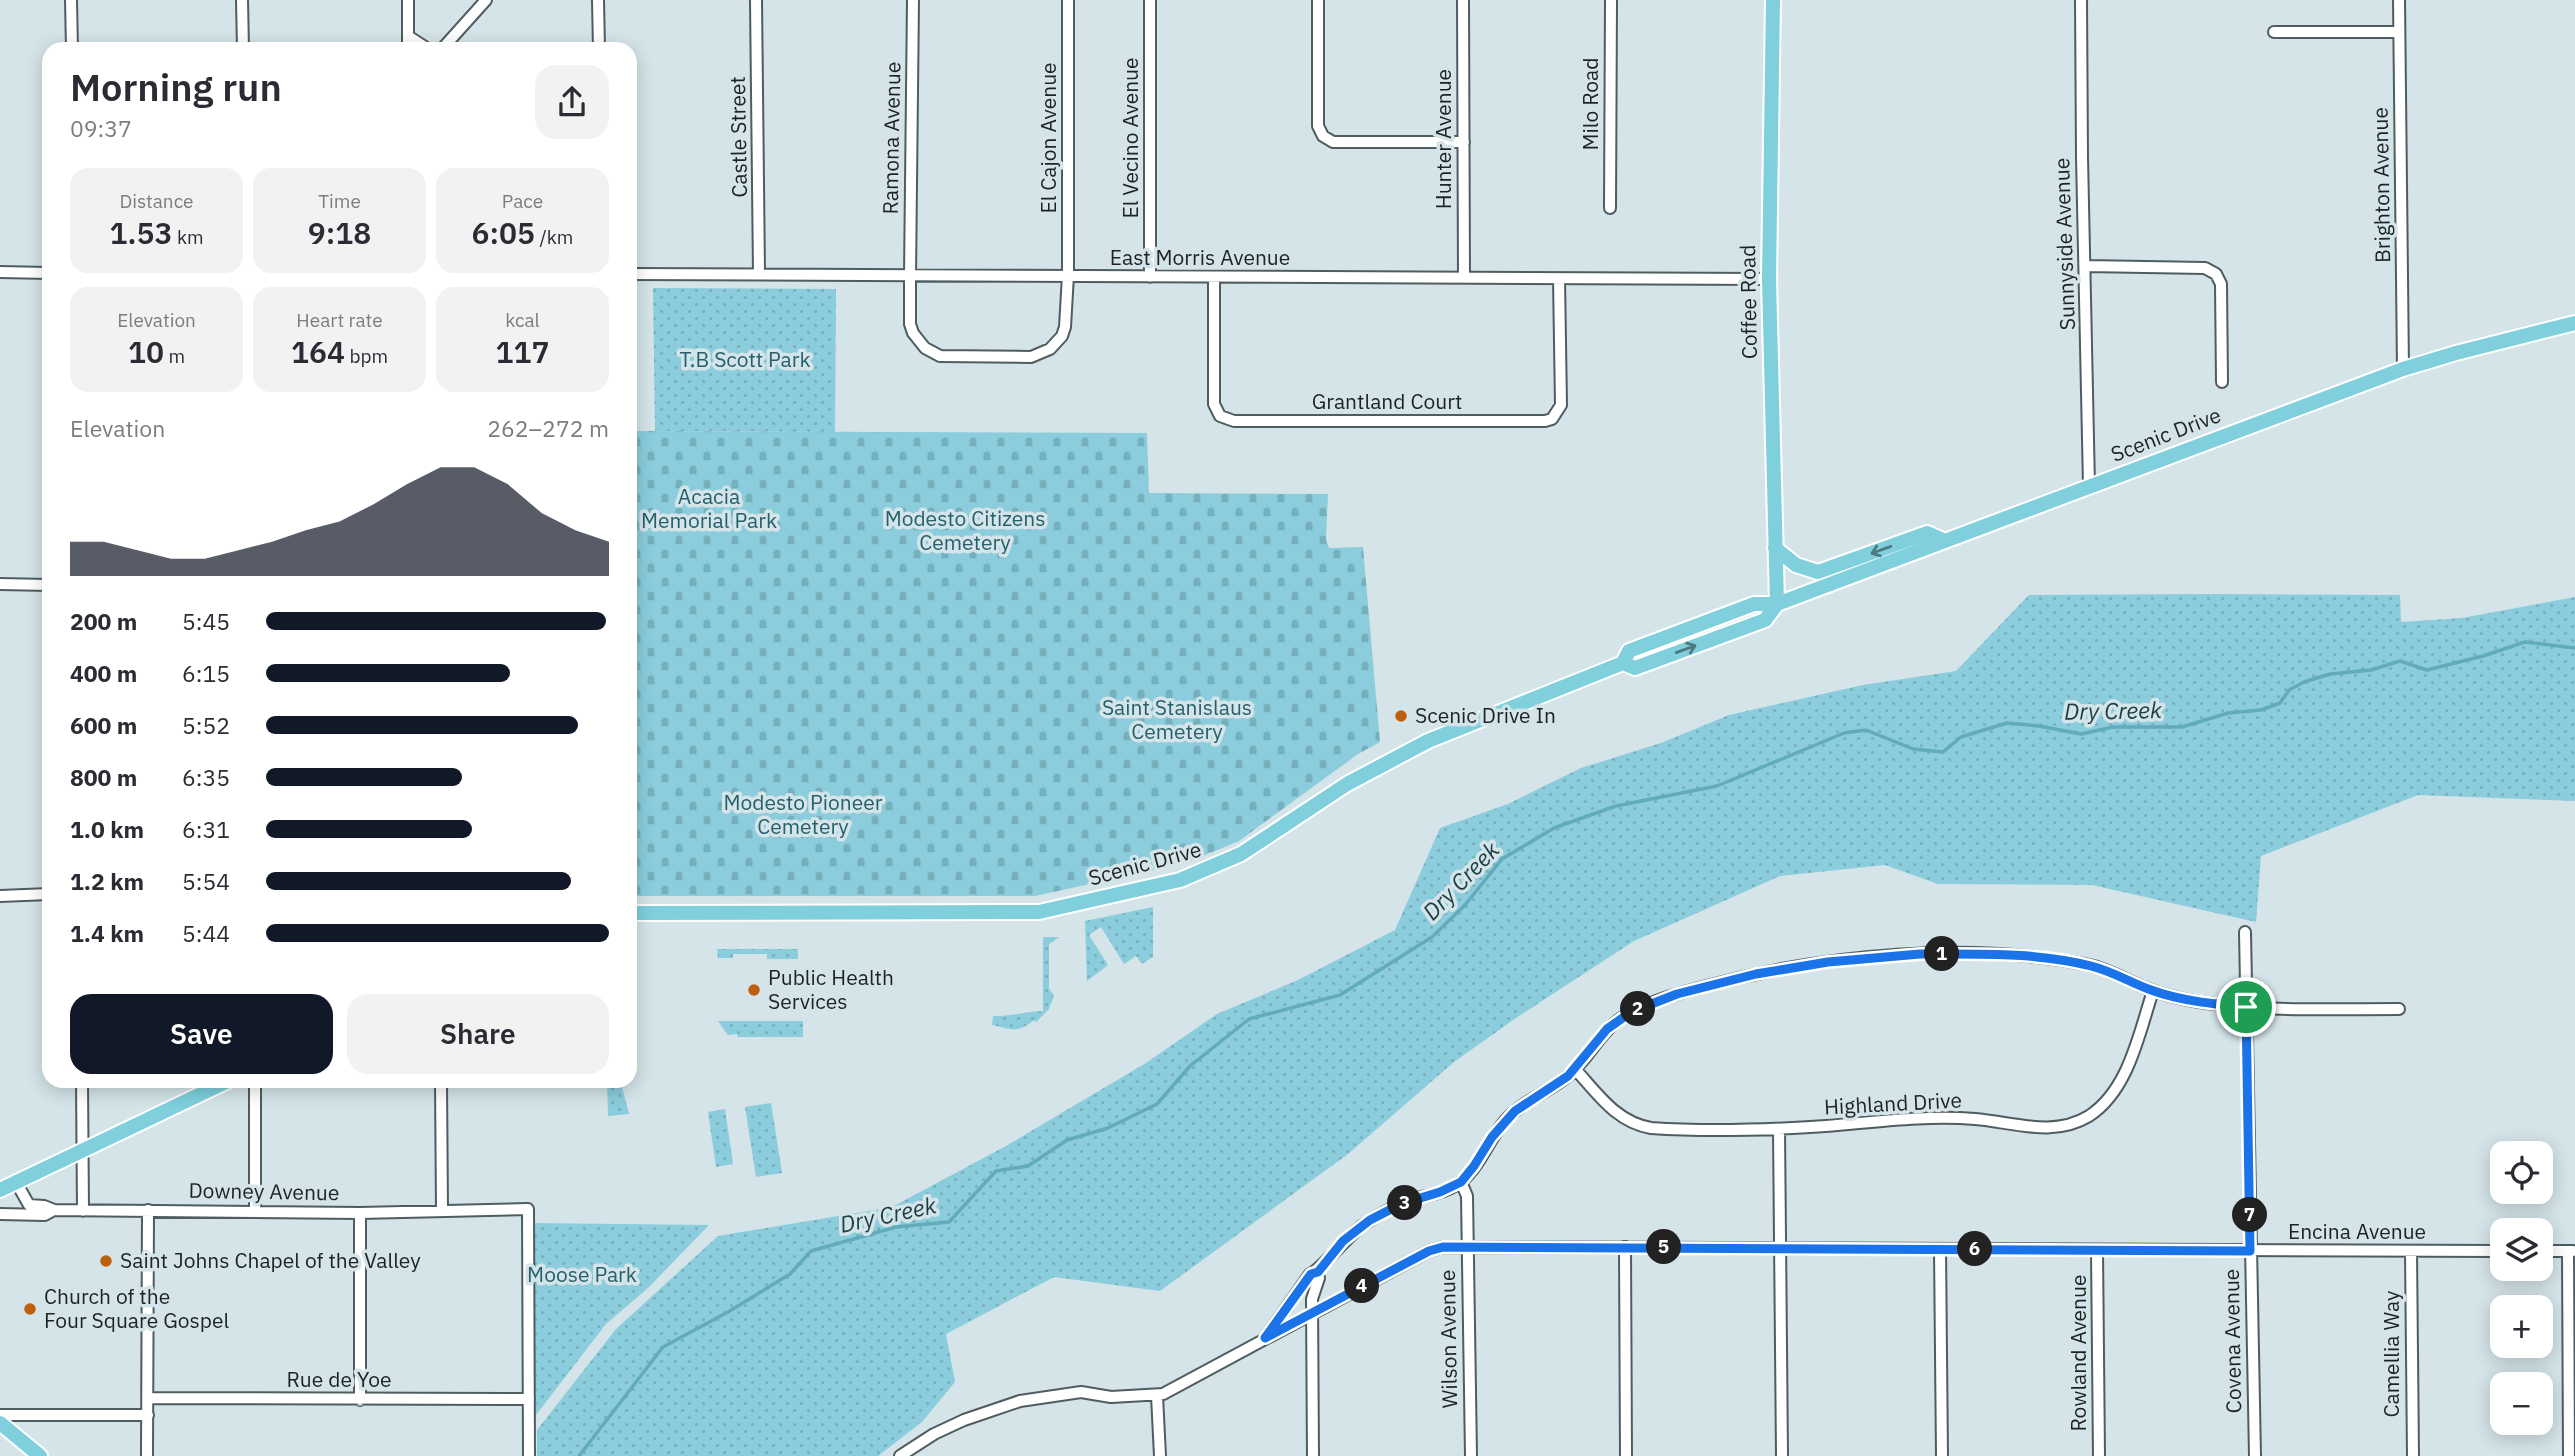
<!DOCTYPE html>
<html lang="en">
<head>
<meta charset="utf-8">
<style>
  body { margin:0; font-family:"IBM Plex Sans",sans-serif; background:#f2f2f3; color:#2b2b33; height:100vh; display:flex; flex-direction:column; font-size:26px; white-space:nowrap }
  * { box-sizing:border-box; margin:0 }
  p { font-size:23px; color:#7c7c81 }
  .icon { flex:none; width:38px; height:38px; fill:none; stroke:currentColor; stroke-width:2; stroke-linecap:round; stroke-linejoin:round }
  .map { position:relative; flex:1; overflow:hidden }
  .drawer { position:absolute; left:42px; top:42px; width:595px; height:1046px; display:flex; flex-direction:column; background:#fff; border-radius:21px; box-shadow:0 4px 18px #0003 }
  .drawer>* { flex:none }
  .fabs { position:absolute; left:2490px; top:1141px; display:grid; gap:14px }
  .fabs a { display:grid; place-items:center; width:63px; height:63px; border-radius:14px; background:#fff; box-shadow:0 4px 18px #0003; font-size:35px }
  .pin { position:absolute; display:grid; place-items:center; width:60px; height:60px; color:#fff; margin:-30px; border:4px solid #fff; border-radius:50%; box-shadow:0 2px 7px #0007 }
  .km { position:absolute; width:35px; height:35px; margin:-18px; border-radius:50%; background:#222; color:#fff; font-size:19px; line-height:35px; text-align:center }
  .round { display:grid; place-items:center; flex:none; width:74px; height:74px; border-radius:21px; background:#f2f2f3 }
  .overview { display:flex; align-items:center; justify-content:space-between; height:119px; padding:0 28px }
  h1 { font-size:38px; font-weight:600; line-height:52px }
  .figures { display:grid; grid-template-columns:repeat(3,1fr); gap:10px; height:119px; padding:7px 28px }
  .figures div { display:grid; align-content:center; border-radius:18px; background:#f2f2f3; text-align:center }
  .figures b { font-size:30px; font-weight:600 }
  .figures small { font-size:19px; font-weight:400 }
  .figures p { font-size:19px }
  .chart { height:196px; padding:14px 28px }
  .chart p { display:flex; justify-content:space-between }
  .chart svg { width:100%; height:126px; margin-top:7px; fill:#111827; opacity:.7 }
  .button { display:flex; gap:14px; margin-top:auto; padding:14px 28px }
  .button a { flex:1; height:80px; border-radius:21px; background:#111827; color:#fff; font-size:28px; font-weight:600; line-height:80px; text-align:center }
  .button a+a { background:#f2f2f3; color:#2b2b33 }
  ul { padding:0 28px; list-style:none; font-size:23px }
  li { display:grid; grid-template-columns:112px 84px 1fr; align-items:center; height:52px }
  li i { height:18px; border-radius:9px; background:#111827 }
  .map>svg:first-child { display:block }
  .grass { fill:url(#grass-dots) }
  .cemetery { fill:url(#cemetery-stones) }
  .lines { fill:none; stroke-linecap:round; stroke-linejoin:round }
  .stream { stroke:#62abba; stroke-width:3.5 }
  .minor-casing { stroke:#4f5d60; stroke-width:14 }
  .major-casing { stroke:#fff; stroke-width:18 }
  .minor { stroke:#fff; stroke-width:10 }
  .major { stroke:#7fcfdd; stroke-width:14 }
  .oneway { stroke:#4e7980 }
  .route-casing { stroke:#fff; stroke-width:14 }
  .route { stroke:#1a73e8; stroke-width:9 }
  .poi-dot { fill:#bc5f0e; stroke:#d4e4e8; stroke-width:2.5 }
  .labels { text-anchor:middle; stroke-width:7; stroke-linejoin:round; paint-order:stroke }
  .street-label { font-size:21px; fill:#1c2324; stroke:#d4e4e8 }
  .park-label { font-size:21px; fill:#25616d; stroke:#d4e4e8 }
  .poi-label { font-size:21px; fill:#1c2324; stroke:#d4e4e8; text-anchor:start }
  .water-label { font-size:23px; font-style:italic; fill:#1a3d44; stroke:#d4e4e8 }
</style>
</head>
<body>
<div class="map">
<svg width="2575" height="1456" viewBox="0 0 2575 1456">
  <defs>
    <pattern id="grass-dots" width="8" height="8" patternUnits="userSpaceOnUse" patternTransform="scale(1.75)"><rect width="8" height="8" fill="#8bcddc"/><path d="M2 2h.1M6 6h.1" fill="none" stroke="#77b0bd" stroke-width="1.8" stroke-linecap="round"/></pattern>
    <pattern id="cemetery-stones" width="16" height="16" patternUnits="userSpaceOnUse" patternTransform="scale(1.75)"><rect width="16" height="16" fill="#8bcddc"/><path d="M2 7V4a2 2 0 0 1 4 0v3zM10 15v-3a2 2 0 0 1 4 0v3z" fill="#77b0bd"/></pattern>
  </defs>
  <rect width="100%" height="100%" fill="#d4e4e8"/>
  <path class="grass" d="M653,288l183,1 -1,143 -180,-1z
    M2212,594l188,1 1,27 61,-4 113,-21v204l-157,-6 -157,61 -5,66 -164,-37 -154,-1 -53,-19 -105,11 -146,65 -118,77 -62,44 -106,92 -188,137 -106,-14 -108,57 9,48 -33,40 -44,34h-341v-26l79,-101 102,-93 174,-29 114,-61 140,-83 71,-49 81,-34 97,-50 45,-102 68,-24 73,-36 80,-25 68,-28 134,-30 93,-14 73,-76z
    M1153,907v50l-11,7 -6,-8 -12,8 -23,-37 -12,8 19,30 -21,16 -2,-60z
    M1043,937h16l-10,7v45l5,6 -5,14 -13,13 -2,-2c-17,14 -22,9 -42,5l1,-9c18,0 32,-4 50,-5z
    M717,949h81v10h-31v-5h-34v4h-15z
    M718,1021h85v16h-65l-1,-3 -9,1z
    M607,1082h17l1,4 -3,1 7,27 -21,2z
    M771,1103l11,70 -26,4 -11,-70z
    M725,1109l8,55 -17,3 -8,-55z
    M528,1223l181,2 -61,63 -42,36 -77,100z"/>
  <path class="cemetery" d="M630,431l517,2 2,60 179,1 -2,45 3,9 34,-1 17,195 -22,12 -119,87 -53,22 -151,33h-405z"/>
  <g class="lines">
    <path class="stream" d="M579,1456l84,-109 65,-35 62,-38 21,-23 85,-24 53,-5 47,-51 32,-5 39,-26 41,-12 49,-24 33,-38 59,-47 91,-24 92,-58 33,-32 37,-46 52,-31 62,-22 101,-20 127,-53 22,-3 47,19 30,3 18,-15 46,-14 32,3 42,8 32,-7h69l46,-14 33,-3 19,-7 9,-13 15,-8 26,-8 41,-4 29,-9 27,9 56,-14 42,-14 50,6"/>
    <defs>
      <path id="minor" d="M71,0l1,49
        M242,0l1,49
        M408,0v49
        M598,0l1,49
        M756,0l3,274
        M913,0l-3,276v48l3,9 12,15 15,8 91,1 19,-8 12,-13 3,-9 3,-52v-275
        M1150,0v277
        M1318,0v126l5,10 10,6h131
        M1463,0l1,278
        M2081,0l1,157 7,329
        M2399,0l4,369
        M2274,32h125
        M408,36l20,13
        M442,49l44,-49
        M1610,208l1,-208
        M2086,266l119,2 11,6 5,10 1,98
        M0,272l49,1
        M630,274l1139,5
        M1214,277v127l6,12 14,5h311l7,-2 9,-14 -2,-126
        M0,584l49,1
        M0,896l49,-2
        M2245,932l10,524
        M1575,1069c23,25 41,53 76,59 58,4 117,2 175,-2 50,-4 99,-11 149,-7 38,3 78,19 114,-3 40,-26 50,-83 64,-125
        M82,1082l1,129
        M441,1082l1,129
        M1779,1129l3,327
        M16,1182l13,23 15,1 10,4
        M1461,1182l6,14 4,260
        M255,1211v-129
        M360,1213v187
        M0,1214l45,1 9,-5 306,3 168,-4 1,247
        M1625,1247l1,209
        M1940,1249l2,207
        M2097,1250l2,206
        M2411,1251l2,205
        M2541,1251h32
        M2568,1251l1,205
        M1268,1334l42,-60c9,-3 39,-39 53,-49 15,-10 31,-19 48,-25 17,-5 37,-7 51,-19 18,-15 27,-41 42,-59 18,-21 43,-29 64,-46 22,-18 32,-46 58,-61 26,-15 57,-23 85,-30 117,-31 255,-43 373,-21 23,4 42,16 62,24 17,7 35,11 53,14 66,10 134,7 200,7
        M1157,1396l3,60
        M148,1398l381,1
        M0,1415h148
        M147,1456l1,-246
        M900,1456l34,-22 30,-14 56,-19 61,-9 30,5 52,-3 227,-122 39,-21 14,-4 1059,4
        M1313,1456l-1,-157 7,-21 -2,-6"/>
      <path id="major" d="M1773,0l-4,279 8,325
        M1775,548l21,17 22,7 109,-39 18,8
        M1623,663l12,5 130,-48 12,-16
        M630,913l409,-1 141,-32 61,-26 106,-70 81,-43 195,-78 6,-12 125,-47h23l626,-235 53,-16 119,-30
        M0,1190l226,-108
        M0,1423l40,33"/>
    </defs>
    <use href="#minor" class="minor-casing"/>
    <use href="#major" class="major-casing"/>
    <use href="#minor" class="minor"/>
    <use href="#major" class="major"/>
  </g>
  <defs><path id="oneway-shaft" d="M-6 0H5M1.5-3L5.5 0L1.5 3" fill="none" stroke-width="1.6" stroke-linecap="round" stroke-linejoin="round" transform="scale(1.75)"/></defs>
  <g class="oneway">
    <use href="#oneway-shaft" transform="translate(1881 550) rotate(160)"/>
    <use href="#oneway-shaft" transform="translate(1686 649) rotate(-20)"/>
  </g>
  <g class="lines">
    <defs>
      <path id="route" d="M1920,954c56,0 117,-2 171,12 21,5 40,17 60,24 30,11 63,14 95,17l4,244 -807,-4 -14,4 -164,87 46,-64 7,-2 25,-31 27,-21 31,-16 39,-12 21,-10 13,-16 18,-29 23,-26 53,-35 39,-47 24,-17 46,-18 79,-20 72,-12z"/>
    </defs>
    <use href="#route" class="route-casing"/>
    <use href="#route" class="route"/>
  </g>
  <g class="poi-dot">
    <circle cx="1401" cy="716" r="7"/>
    <circle cx="754" cy="990" r="7"/>
    <circle cx="106" cy="1261" r="7"/>
    <circle cx="30" cy="1309" r="7"/>
  </g>
  <g class="labels">
    <g class="street-label">
      <text transform="translate(1591 104) rotate(-90)" y="7">Milo Road</text>
      <text transform="translate(739 137) rotate(-91)" y="7">Castle Street</text>
      <text transform="translate(892 138) rotate(-89)" y="7">Ramona Avenue</text>
      <text transform="translate(1049 138) rotate(-90)" y="7">El Cajon Avenue</text>
      <text transform="translate(1131 138) rotate(-90)" y="7">El Vecino Avenue</text>
      <text transform="translate(1444 139) rotate(-90)" y="7">Hunter Avenue</text>
      <text transform="translate(2382 185) rotate(-91)" y="7">Brighton Avenue</text>
      <text transform="translate(2065 244) rotate(-92)" y="7">Sunnyside Avenue</text>
      <text x="1200" y="265">East Morris Avenue</text>
      <text transform="translate(1749 302) rotate(-91)" y="7">Coffee Road</text>
      <text x="1387" y="409">Grantland Court</text>
      <text transform="translate(2166 435) rotate(-21)" y="7">Scenic Drive</text>
      <text transform="translate(1145 864) rotate(-15)" y="7">Scenic Drive</text>
      <text transform="translate(1893 1104) rotate(-3)" y="7">Highland Drive</text>
      <text transform="translate(264 1192) rotate(1)" y="7">Downey Avenue</text>
      <text x="2357" y="1239">Encina Avenue</text>
      <text transform="translate(1449 1339) rotate(-91)" y="7">Wilson Avenue</text>
      <text transform="translate(2233 1341) rotate(-91)" y="7">Covena Avenue</text>
      <text transform="translate(2079 1353) rotate(-90)" y="7">Rowland Avenue</text>
      <text transform="translate(2392 1354) rotate(-90)" y="7">Camellia Way</text>
      <text x="339" y="1387">Rue de Yoe</text>
    </g>
    <g class="park-label">
      <text x="745" y="367">T.B Scott Park</text>
      <text x="709" y="504">Acacia<tspan x="709" dy="24">Memorial Park</tspan></text>
      <text x="965" y="526">Modesto Citizens<tspan x="965" dy="24">Cemetery</tspan></text>
      <text x="1177" y="715">Saint Stanislaus<tspan x="1177" dy="24">Cemetery</tspan></text>
      <text x="803" y="810">Modesto Pioneer<tspan x="803" dy="24">Cemetery</tspan></text>
      <text x="582" y="1282">Moose Park</text>
    </g>
    <g class="poi-label">
      <text x="1415" y="723">Scenic Drive In</text>
      <text x="768" y="985">Public Health<tspan x="768" dy="24">Services</tspan></text>
      <text x="120" y="1268">Saint Johns Chapel of the Valley</text>
      <text x="44" y="1304">Church of the<tspan x="44" dy="24">Four Square Gospel</tspan></text>
    </g>
    <g class="water-label">
      <text transform="translate(2113 711) rotate(-1)" y="8">Dry Creek</text>
      <text transform="translate(1461 881) rotate(-46)" y="8">Dry Creek</text>
      <text transform="translate(888 1215) rotate(-12)" y="8">Dry Creek</text>
    </g>
  </g>
</svg>
<div class="fabs">
<a><svg class="icon" aria-label="locate" viewBox="0 0 24 24"><circle cx="12" cy="12" r="6"/><path d="M12 2v4M12 18v4M2 12h4M18 12h4"/></svg></a>
<a><svg class="icon" aria-label="layers" viewBox="0 0 24 24"><path d="M12 4l9 5-9 5-9-5zM3 14l9 5 9-5"/></svg></a>
<a>+</a>
<a>−</a>
</div>
<div class="pin" style="left:2246px;top:1007px;background:#1e9e55"><svg class="icon" aria-label="arrive" viewBox="0 0 24 24"><path d="M6 21V4h12l-3 4 3 4H6"/></svg></div>
<b class="km" style="left:1942px;top:954px">1</b>
<b class="km" style="left:1638px;top:1009px">2</b>
<b class="km" style="left:1405px;top:1203px">3</b>
<b class="km" style="left:1362px;top:1286px">4</b>
<b class="km" style="left:1664px;top:1247px">5</b>
<b class="km" style="left:1975px;top:1249px">6</b>
<b class="km" style="left:2250px;top:1215px">7</b>
<section class="drawer">
<div class="overview"><div><h1>Morning run</h1><p>09:37</p></div><a class="round"><svg class="icon" aria-label="share" viewBox="0 0 24 24"><path d="M12 15V3M7 8l5-5 5 5M5 13v7h14v-7"/></svg></a></div>
<div class="figures">
<div><p>Distance</p><b>1.53<small> km</small></b></div>
<div><p>Time</p><b>9:18</b></div>
<div><p>Pace</p><b>6:05<small> /km</small></b></div>
</div>
<div class="figures">
<div><p>Elevation</p><b>10<small> m</small></b></div>
<div><p>Heart rate</p><b>164<small> bpm</small></b></div>
<div><p>kcal</p><b>117</b></div>
</div>
<div class="chart"><p><span>Elevation</span>262–272 m</p>
<svg viewBox="0 0 160 44" preserveAspectRatio="none"><path d="M0 44V32L10 32L20 35L30 38L40 38L50 35L60 32L70 28L80 25L90 19L100 12L110 6L120 6L130 12L140 22L150 28L160 32V44z"/></svg>
</div>
<ul>
<li><b>200 m</b>5:45<i style="width:99%"></i></li>
<li><b>400 m</b>6:15<i style="width:71%"></i></li>
<li><b>600 m</b>5:52<i style="width:91%"></i></li>
<li><b>800 m</b>6:35<i style="width:57%"></i></li>
<li><b>1.0 km</b>6:31<i style="width:60%"></i></li>
<li><b>1.2 km</b>5:54<i style="width:89%"></i></li>
<li><b>1.4 km</b>5:44<i style="width:100%"></i></li>
</ul>
<div class="button"><a>Save</a><a>Share</a></div>
</section>
</div>
</body>
</html>
